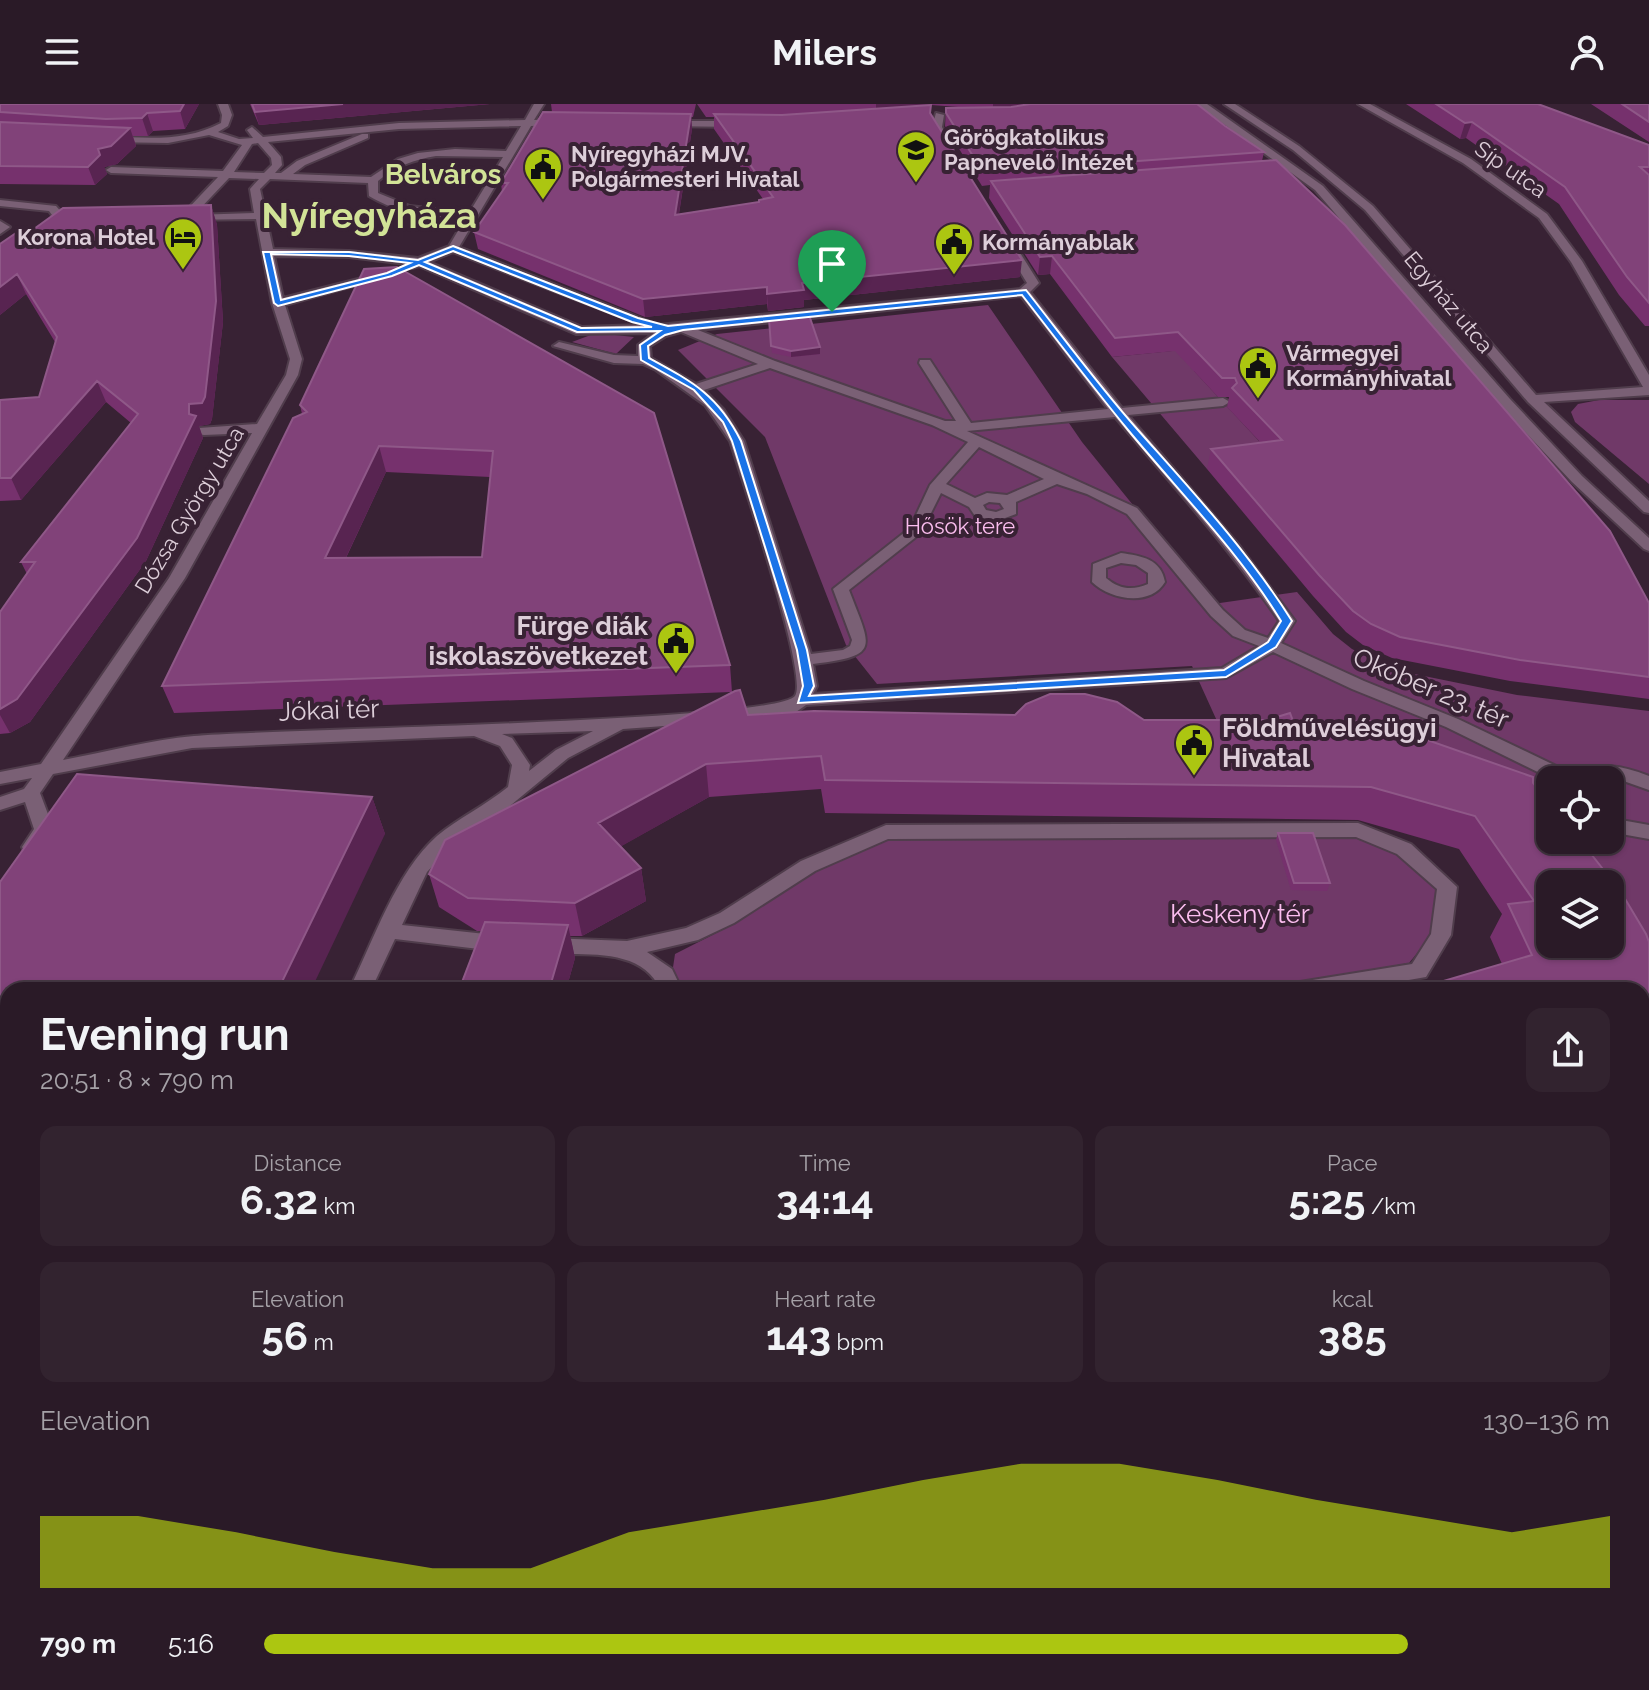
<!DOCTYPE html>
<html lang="en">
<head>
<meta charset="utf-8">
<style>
  body { margin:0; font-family:Raleway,sans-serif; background:#32232f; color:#f1f3f6; height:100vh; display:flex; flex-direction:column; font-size:30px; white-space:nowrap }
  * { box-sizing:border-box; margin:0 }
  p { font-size:26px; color:#a5a1a7 }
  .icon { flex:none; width:44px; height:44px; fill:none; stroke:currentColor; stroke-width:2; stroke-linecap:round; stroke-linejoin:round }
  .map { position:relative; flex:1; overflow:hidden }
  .drawer { position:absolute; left:0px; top:878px; width:1650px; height:708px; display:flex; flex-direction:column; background:#2a1a27; border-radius:24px 24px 0 0; box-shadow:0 2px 6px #0004,0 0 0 2px #463844 }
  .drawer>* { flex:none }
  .controls { position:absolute; left:1536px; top:662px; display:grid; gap:16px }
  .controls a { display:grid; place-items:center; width:88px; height:88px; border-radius:16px; background:#2a1a27; box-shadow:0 2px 6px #0004,0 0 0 2px #463844; font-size:40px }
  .pin { position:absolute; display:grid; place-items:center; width:68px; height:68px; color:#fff; margin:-82px -34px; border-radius:50% 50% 50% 0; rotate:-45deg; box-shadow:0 0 8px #0007 }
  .pin .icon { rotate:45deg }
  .round { display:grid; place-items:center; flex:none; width:84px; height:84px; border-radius:16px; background:#32232f }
  .summary { display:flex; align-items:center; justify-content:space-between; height:136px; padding:0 40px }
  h1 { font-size:44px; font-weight:700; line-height:60px }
  .metrics { display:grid; grid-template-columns:repeat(3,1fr); gap:12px; height:136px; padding:8px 40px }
  .metrics div { display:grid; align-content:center; border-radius:16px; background:#32232f; text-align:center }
  .metrics b { font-size:40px; font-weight:700 }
  .metrics small { font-size:22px; font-weight:400 }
  .metrics p { font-size:22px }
  .chart { height:224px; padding:16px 40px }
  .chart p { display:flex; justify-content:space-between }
  .chart svg { width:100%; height:144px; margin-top:8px; fill:#acc611; opacity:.7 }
  ul { padding:0 40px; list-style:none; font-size:26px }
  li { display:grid; grid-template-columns:128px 96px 1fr; align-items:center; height:60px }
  li i { height:20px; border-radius:10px; background:#acc611 }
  header { display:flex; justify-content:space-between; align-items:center; height:104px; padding:0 40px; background:#2a1a27; font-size:36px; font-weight:700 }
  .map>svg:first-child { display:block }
  .green { fill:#703968 }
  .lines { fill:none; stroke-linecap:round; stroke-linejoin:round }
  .minor-casing { stroke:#503d4c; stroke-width:4 }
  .minor { fill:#7a6075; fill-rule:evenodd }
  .wall { fill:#76316d; fill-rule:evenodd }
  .shaded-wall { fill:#582451 }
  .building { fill:#814279; stroke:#8f5888; stroke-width:2; fill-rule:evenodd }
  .route { fill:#1a73e8; stroke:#fff; stroke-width:2; fill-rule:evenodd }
  .labels { text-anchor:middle; stroke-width:8; stroke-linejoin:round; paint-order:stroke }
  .far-poi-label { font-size:22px; font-weight:bold; fill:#ddced9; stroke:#382234; text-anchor:start }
  .far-street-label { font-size:22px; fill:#ddced9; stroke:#382234 }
  .far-park-label { font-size:22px; fill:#fbbdef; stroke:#382234 }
  .poi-label { font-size:26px; font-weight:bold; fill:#ddced9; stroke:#382234; text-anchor:end }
  .street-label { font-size:26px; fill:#ddced9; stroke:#382234 }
  .park-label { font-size:26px; fill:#fbbdef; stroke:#382234 }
  .far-district-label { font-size:28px; font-weight:bold; fill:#d2e397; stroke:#382234 }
  .far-town-label { font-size:36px; font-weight:bold; fill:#d2e397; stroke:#382234 }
</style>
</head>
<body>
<header><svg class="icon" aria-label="menu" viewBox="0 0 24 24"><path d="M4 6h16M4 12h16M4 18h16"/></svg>Milers<svg class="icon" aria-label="person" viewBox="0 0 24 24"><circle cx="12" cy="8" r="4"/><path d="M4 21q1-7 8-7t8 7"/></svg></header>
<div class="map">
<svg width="1649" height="1586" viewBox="0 0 1649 1586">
  <rect width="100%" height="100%" fill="#382234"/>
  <path class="green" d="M988,201l94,137 131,162 84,-12 36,42 19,15 38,20 127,26 132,16v267l-39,-94 -53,-44h53v-60h-60v49l-328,-97 -30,-66 -315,18 -31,-39 -81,-208 -87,-87 39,-16z
    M596,229l38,4 -18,17 -44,-12z
    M1202,244l-8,23 65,70 29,-3 17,18 -98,13 -95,-112z
    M1599,296h50v84l-74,-62 -4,-10 7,-8z
    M1357,732l41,16 42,36 -8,47 -23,28 -162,27h-569l-6,-16 3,-20 57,-29 79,-53 78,-33z
    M0,1129l8,1v108h-8z"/>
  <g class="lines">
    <defs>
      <path id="minor" d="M218,0h10l4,11 -4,11 -10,6 21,7 14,-1 -6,-8 5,-3 11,10 136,-14 126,-3 9,-16h10l-10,16 31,-1 5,3 -5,3 -34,1 -72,121 199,78 362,-36 7,-6 -25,-41 10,-2 27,43 -9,9 92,116 101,-10 7,4 -7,4 -95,9 110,129 57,77 -14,22 83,38 94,38 117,56c24,-15 49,-9 74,1v14l-34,-12 -61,2 -108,-53 -94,-38 -79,-37 -47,26 -420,27 -10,7 -36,7 -137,10 -55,29 -74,61 -42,26 -25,27 -25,53 102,11 7,2 3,6 -3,6 -7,2 -109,-13 -24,51h-22c24,-48 47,-118 88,-154 20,-17 49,-31 71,-49l4,-22 -12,-19 -26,-10 -282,12 -139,26 -13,19 14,37 -15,22h-14l-3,-5 12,-18 -9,-27 -25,8v-13l24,-8 8,-11 -32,6v-12l41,-8 128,-186 83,-145 -48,2 -5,-1v-6l58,-4 29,-49 4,-16 -18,-56 -16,-84 -75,1v-4l37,-39 -107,-4 -5,-3 5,-3 112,4 19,-26 -33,-10 -41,8 -60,-1 -5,-3 5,-3c39,2 77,6 113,-13l1,-8zM521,22l-15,25 -51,-2 -37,4 -20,6 -27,18 -78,-3 12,-9 63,-27v-4h-6l-65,27 -16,12h-6l7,-8 -1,-8 -13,-15 131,-13zM258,39l13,15 1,7 -8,8 -30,-1 18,-28zM436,52l67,1 -34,56 -59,-7 -32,-13v-12c18,-15 35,-21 58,-25zM229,74l30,1 -9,10 4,24 -60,2zM270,75l98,4 1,13c30,18 62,21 96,23l-16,27 -31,12 -69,-7 -76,-2 -13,-60zM453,148l189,73 -60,2 -153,-65zM274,152l75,1 58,7 5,4 7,-2 157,68 78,-1 -16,12v11l-24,-1 -55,-13 -6,4 61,17 29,1 13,6 49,35 25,36c11,35 79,235 65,255 -19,26 -530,33 -601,40 -44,4 -88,16 -131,24l122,-182 113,-203 4,-16 -17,-54 103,-29 -6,-3 -99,25zM1021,192l87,113 -137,14 -41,-63h-10l-1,3 37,58h-11l-170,-60 -77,-31zM681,228l77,32 -62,20 -45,-26 -1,-12 16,-10zM770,264l162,57 36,17 -38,43 -20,43 -77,61 19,51 -2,6 -7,4 -32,4 -67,-213 -20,-31 -20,-20zM1115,313c56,67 115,131 164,204l-11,17 -23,-8 -22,-20 -86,-102 -170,-77zM979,343l65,32 -37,16 -20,-2 -12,5 -29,-14zM1057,380l30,10 40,20 84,102 22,20 26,10 -37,22 -409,26 4,-8 -4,-22c69,-8 58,-16 36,-74l72,-57 20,-40 28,14 6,9 22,5 19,-7v-12zM989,398l11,1 4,6 -8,3 -10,-2 -3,-5zM593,627l-37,19 -27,21 1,-6 -18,-27 -10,-4z
        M1196,0h11l116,82 187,213 72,77 67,62v13l-5,-2 -72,-67 -72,-77 -185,-215z
        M1224,0h11l64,42 74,60 163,189 107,-8 -72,-125 -32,-44 -76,-55 -105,-59h12l101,55 76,55 35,47 67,114v20l-105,7 105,99v12l-5,-1 -116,-110 -163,-192 -72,-60z
        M936,9l8,2 -2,12 11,22h-6l-15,-22z
        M665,17h76l5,3 -5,3 -79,-1z
        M0,96l56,6 7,8 -2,7 -9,2v-8l-3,-4 -49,-5z
        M0,117l10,6 -10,7z
        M1121,449c21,3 40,6 44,29 -15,25 -54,18 -73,0l1,-18zM1121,459l15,2 12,8v11c-16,7 -29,5 -42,-6v-10z
        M1610,714l39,7v14l-39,-7z
        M1358,719l53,21 46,43 -6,48 -25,42 -75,13h-62l3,-6 8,-2 112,-18 19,-30 6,-45 -40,-35 -41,-17 -468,2 -73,32 -81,52 -36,17 -51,12 25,17 10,21h-22c-16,-42 -75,-35 -112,-36l-7,-2 -3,-6 3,-6 7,-2 79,3 59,-13 34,-15 81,-52 85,-36z
        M1649,1033v20l-7,2v-20z
        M0,1072l8,1v20l-8,-1z
        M1649,1120v22l-7,2v-22z
        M1649,1163v24l-7,2v-24z
        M0,1297l8,1v26l-8,-1z
        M0,1409h8v28h-8z
        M585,1578h30v8h-30z
        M1455,1578h31l3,8h-31z"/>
    </defs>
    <use href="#minor" class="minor-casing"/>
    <use href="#minor" class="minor"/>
  </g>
  <path class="wall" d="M0,0h199l-14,25 -32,2 -5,5h-15l3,10 -19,18 -13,3 3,7 -12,11 -95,-1z
    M250,0h240l-231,21z
    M551,0h145l-3,13h-2l1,12 -13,85 80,-12 4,-3 -49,-70v-12h-8l-9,-13h500l28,22 39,26 -2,9 387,442v96l-139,-18 -118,-23 -29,-13 -17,-13 -33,-36 -106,-127 4,-20 50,-6 -34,-36 2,-10h-11l-43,-46 -63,6 -62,-83 -12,1 -49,-77 1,-13 -8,1 -37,-60 1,-18 12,-1 -27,-2v9l89,163 -216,23v7l-36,4 -1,-7 -122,13 -167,-68 -4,-17 28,-40 -1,-9 51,-71z
    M1406,0h132l111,41v181h-4l-26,-31 -60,-91 -93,-66 -6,1z
    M1591,0h58v38z
    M211,101l6,20 6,97 -11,97 -2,5 -11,2 4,12 -57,123 -116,161 -20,11 -10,1v-122l27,-38 -6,-12 110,-139 -25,-21 -85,98 -21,1v-101l39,-3 16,-55 -29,-48 -26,21 27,-81z
    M364,165l366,396 2,27 16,23 545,6 240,62 113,151 -144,30 -12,-27 12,-23 -43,-65 -101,-29 -533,-7 -4,-24 -112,8 -88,49 20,22 5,33 -64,35h-12l5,22 -9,32h-107l22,-59h-4l-38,-24 -10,-33 302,-182 -557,21 -12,-27 140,-272 -2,-9zM386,368l104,5 -8,80 -136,1z
    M769,215l51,35 -29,3 -19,-4z
    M372,693l13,37 -377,156v179l-8,-1v-286z
    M1278,729l52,50 -3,8 -36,-1 -15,-50z"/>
  <path class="shaded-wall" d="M184,0h15l-14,25 -5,-18z
    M343,0h147l-231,21 -4,-13z
    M876,0h54v1l-54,9z
    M993,0h73l-73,6z
    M147,9l6,18 -5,5 -6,-18z
    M691,10l1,15 -16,103 -1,-17z
    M1472,18l-6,16 -6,1 5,-16z
    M130,24l6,18 -19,18 -13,3 -6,-18z
    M100,51l7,19 -12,11 -7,-18z
    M211,101l6,20 6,97 -11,97 -2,5 -11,2 4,12 -57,123 -116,161 -20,11 -10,-18v-6l189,-295z
    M1052,152l-2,18 -12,1 2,-18z
    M1022,156l-2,17 -216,23v7l-36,4 -1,-17 35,-11z
    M17,170l9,20 -26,21v-28z
    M767,183v17l-122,13 -2,-18z
    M820,243v7l-29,3v-6z
    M97,277l9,21 -85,98 -10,-22z
    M379,342l7,26 -53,113 -8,-27z
    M706,660l3,33 -105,59 -6,-33z
    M372,693l13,37 -74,156h-33z
    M641,764l5,33 -64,35 -7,-33z
    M568,821l7,33 -9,32h-17z
    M1649,931v26l-7,2v-26z"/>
  <path class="building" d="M0,0h184l-4,7 -33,2 -5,5 -36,1 -106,-7z
    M252,0h91l-88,8z
    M1030,0h167l28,22 39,26 -281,20 -37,-59v-5l65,-1z
    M1436,0h102l111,41v22h-9l9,8v128l-22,-26 -62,-90 -93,-65 -7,1z
    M1622,0h27v18z
    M931,1l-1,8 92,147 -220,23 2,7 -37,4v-7l-124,12 -169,-67 34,-49h-7l42,-71 148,2 -16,101 84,-13v-2l14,-3 -59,-83 68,1z
    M0,18l130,6 -19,18 -13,3 2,6 -12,12 -88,-1z
    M1276,56l69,65 265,306 39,72v74l-129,-17 -120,-23 -29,-13 -18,-13 -34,-36 -108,-126 71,-9 -50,-52 5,-5 -2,-5h-13l-44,-46 -63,6 -63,-82 -12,1 -49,-76z
    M211,101l5,96 -11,96 -3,6 -13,1v10l7,2 -59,122 -120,161 -17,10v-97l35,-50h-14l117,-148 -41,-33 -86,97h-11v-78l39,-3 18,-60 -40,-63 -17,13v-43l16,-11 11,1 36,-26z
    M397,163l257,146 76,252 -568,21 131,-268 14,-6 -7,-7 64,-136zM379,342l114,5 -11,106 -157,1z
    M809,211l11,32 -29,4 -20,-5 -2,-27z
    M740,586l8,25 66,-4 201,4 11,-11 24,-10h35l32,8 27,18h123l23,-7 3,8h80l160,56v6l17,20v37h30l41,52 25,42 3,8v93l-7,2v-47h-229l119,-35 -24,-51 26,-3 -59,-85 -104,-29 -546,-7 -4,-24 -115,8 -108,59 43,45 -66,35 -107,-5 -39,-24 16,-34 290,-149zM1550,780h60v60h-60z
    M77,670l295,23 -94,193h-270v147l-8,-1v-254z
    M1278,729h35l17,50h-36z
    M485,818l83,3 -19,65h-90z
    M761,1578h679l5,8h-683z
    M492,1584v2h-165z"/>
  <path class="route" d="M453,142l185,72 30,8 358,-36c37,47 72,95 112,140 54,61 110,121 154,191l-16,26 -50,30 -428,26 5,-17 -6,-36 -65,-209 -9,-19 -29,-32 -53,-30 -1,-15 20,-14 -83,1 -158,-67 -27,11 -114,30 -4,-3 -11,-51h86l69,8zM453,147l179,71 20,5 -71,1 -156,-66zM271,150l78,2 61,7 -23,10 -106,27zM1022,191c35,45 69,90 106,135 52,63 110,121 153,191l-13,21 -44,28 -415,26 5,-10 -7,-36 -66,-209c-23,-46 -48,-59 -92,-83l-1,-12 17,-11 18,-5z"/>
  <defs>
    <symbol id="university-pin" viewBox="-11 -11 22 30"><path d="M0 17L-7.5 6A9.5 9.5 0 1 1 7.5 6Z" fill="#acc611" stroke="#382234"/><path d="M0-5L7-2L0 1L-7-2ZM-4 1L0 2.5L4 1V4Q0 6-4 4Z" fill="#111"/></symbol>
    <symbol id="civic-pin" viewBox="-11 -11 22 30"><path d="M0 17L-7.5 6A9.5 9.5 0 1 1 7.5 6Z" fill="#acc611" stroke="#382234"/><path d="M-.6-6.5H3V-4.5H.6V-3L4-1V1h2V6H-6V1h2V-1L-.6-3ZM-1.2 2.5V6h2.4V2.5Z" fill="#111"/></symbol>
    <symbol id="hotel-pin" viewBox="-11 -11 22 30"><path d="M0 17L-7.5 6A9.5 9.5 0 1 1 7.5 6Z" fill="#acc611" stroke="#382234"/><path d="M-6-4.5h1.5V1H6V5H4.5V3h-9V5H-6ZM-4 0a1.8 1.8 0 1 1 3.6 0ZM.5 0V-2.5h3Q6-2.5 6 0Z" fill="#111"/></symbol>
  </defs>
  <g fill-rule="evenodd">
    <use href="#university-pin" x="894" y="24" width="44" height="60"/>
    <use href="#civic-pin" x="521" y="41" width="44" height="60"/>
    <use href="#hotel-pin" x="161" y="111" width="44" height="60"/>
    <use href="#civic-pin" x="932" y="116" width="44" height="60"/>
    <use href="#civic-pin" x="1236" y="240" width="44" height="60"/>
    <use href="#civic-pin" x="654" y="515" width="44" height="60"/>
    <use href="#civic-pin" x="1172" y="617" width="44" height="60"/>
  </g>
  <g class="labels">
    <g class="far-poi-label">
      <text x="944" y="41">Görögkatolikus<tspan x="944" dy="25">Papnevelő Intézet</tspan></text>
      <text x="571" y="58">Nyíregyházi MJV.<tspan x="571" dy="25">Polgármesteri Hivatal</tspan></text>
      <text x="155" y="141" text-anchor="end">Korona Hotel</text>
      <text x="982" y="146">Kormányablak</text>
      <text x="1286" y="257">Vármegyei<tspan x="1286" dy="25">Kormányhivatal</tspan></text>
    </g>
    <g class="far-street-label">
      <text transform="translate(1511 65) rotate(35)" y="8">Síp utca</text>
      <text transform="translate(1449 198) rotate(50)" y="8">Egyház utca</text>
      <text transform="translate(189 406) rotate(-59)" y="8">Dózsa György utca</text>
    </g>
    <g class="far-park-label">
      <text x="960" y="430">Hősök tere</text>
    </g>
    <g class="poi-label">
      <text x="648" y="531">Fürge diák<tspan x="648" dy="30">iskolaszövetkezet</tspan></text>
      <text x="1222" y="633" text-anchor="start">Földművelésügyi<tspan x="1222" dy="30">Hivatal</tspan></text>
    </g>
    <g class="street-label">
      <text transform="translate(1431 584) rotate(23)" y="9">Okóber 23. tér</text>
      <text transform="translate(329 606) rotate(-2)" y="9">Jókai tér</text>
    </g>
    <g class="park-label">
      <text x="1240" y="819">Keskeny tér</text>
    </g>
    <g class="far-district-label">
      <text x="443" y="80">Belváros</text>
    </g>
    <g class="far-town-label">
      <text x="369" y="124">Nyíregyháza</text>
    </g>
  </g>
</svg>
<div class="controls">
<a><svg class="icon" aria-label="locate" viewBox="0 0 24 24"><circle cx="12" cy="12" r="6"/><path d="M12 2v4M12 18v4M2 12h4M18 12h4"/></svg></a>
<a><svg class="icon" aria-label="layers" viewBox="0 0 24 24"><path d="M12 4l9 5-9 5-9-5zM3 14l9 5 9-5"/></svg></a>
</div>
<div class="pin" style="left:832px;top:208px;background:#1e9e55"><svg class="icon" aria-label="arrive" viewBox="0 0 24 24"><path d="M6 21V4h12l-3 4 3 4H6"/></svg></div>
<section class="drawer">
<div class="summary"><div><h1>Evening run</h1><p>20:51 · 8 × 790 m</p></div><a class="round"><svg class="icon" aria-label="share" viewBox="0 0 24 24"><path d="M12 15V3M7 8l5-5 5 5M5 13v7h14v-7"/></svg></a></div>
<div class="metrics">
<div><p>Distance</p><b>6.32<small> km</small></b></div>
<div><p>Time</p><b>34:14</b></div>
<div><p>Pace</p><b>5:25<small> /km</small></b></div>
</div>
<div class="metrics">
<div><p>Elevation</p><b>56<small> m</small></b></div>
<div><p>Heart rate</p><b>143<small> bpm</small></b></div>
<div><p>kcal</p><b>385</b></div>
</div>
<div class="chart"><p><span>Elevation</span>130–136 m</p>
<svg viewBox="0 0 160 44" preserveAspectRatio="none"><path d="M0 44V22L10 22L20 27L30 33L40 38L50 38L60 27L70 22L80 17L90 11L100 6L110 6L120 11L130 17L140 22L150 27L160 22V44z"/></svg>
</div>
<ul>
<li><b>790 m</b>5:16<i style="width:85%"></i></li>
</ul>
</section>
</div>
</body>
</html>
